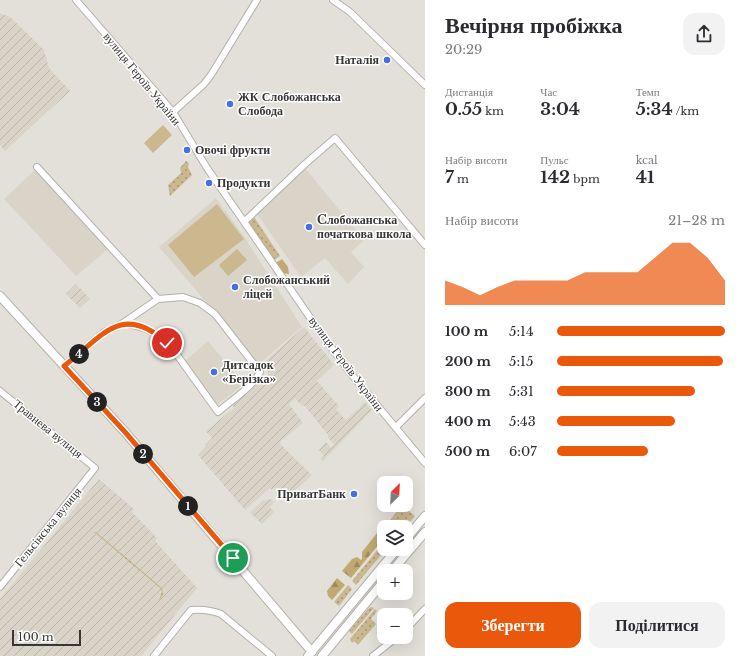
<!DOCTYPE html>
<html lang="uk">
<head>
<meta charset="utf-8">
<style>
  body { margin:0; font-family:"Libre Baskerville",serif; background:#f2f2f3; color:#2b2b33; height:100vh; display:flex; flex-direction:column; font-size:15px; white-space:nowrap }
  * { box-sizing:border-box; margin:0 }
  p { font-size:13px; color:#7c7c81 }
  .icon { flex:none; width:22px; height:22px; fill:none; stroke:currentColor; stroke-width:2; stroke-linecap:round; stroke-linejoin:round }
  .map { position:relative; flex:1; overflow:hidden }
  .panel { display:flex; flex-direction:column; background:#fff; width:320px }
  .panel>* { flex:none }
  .needle { width:26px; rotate:24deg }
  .tools { position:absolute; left:377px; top:476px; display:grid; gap:8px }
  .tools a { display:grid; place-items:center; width:36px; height:36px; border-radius:8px; background:#fff; box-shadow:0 4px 16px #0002; font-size:20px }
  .scale { position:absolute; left:12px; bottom:10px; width:69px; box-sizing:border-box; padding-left:4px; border:2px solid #373634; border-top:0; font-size:11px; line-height:14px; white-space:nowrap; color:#373634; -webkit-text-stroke:3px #fff; paint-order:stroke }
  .pin { position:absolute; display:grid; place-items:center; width:34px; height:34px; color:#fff; margin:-17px; border:2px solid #fff; border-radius:50%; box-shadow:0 1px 4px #0007 }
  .km { position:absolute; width:20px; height:20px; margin:-10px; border-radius:50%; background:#222; color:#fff; font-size:11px; line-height:20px; text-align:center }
  .round { display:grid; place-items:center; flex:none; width:42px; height:42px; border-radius:12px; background:#f2f2f3 }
  .head { display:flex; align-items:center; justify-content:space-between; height:68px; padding:0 20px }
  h1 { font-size:22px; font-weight:700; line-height:30px }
  .stats { display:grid; grid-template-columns:repeat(3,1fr); gap:6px; height:68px; padding:4px 20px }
  .stats div { display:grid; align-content:center }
  .stats b { font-size:17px; font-weight:700 }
  .stats small { font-size:11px; font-weight:400 }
  .stats p { font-size:11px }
  .chart { height:112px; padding:8px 20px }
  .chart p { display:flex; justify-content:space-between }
  .chart svg { width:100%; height:72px; margin-top:4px; fill:#ea580c; opacity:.7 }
  .button { display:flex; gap:8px; margin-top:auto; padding:8px 20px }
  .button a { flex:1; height:46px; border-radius:12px; background:#ea580c; color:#fff; font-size:16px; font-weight:700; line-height:46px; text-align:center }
  .button a+a { background:#f2f2f3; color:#2b2b33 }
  ul { padding:0 20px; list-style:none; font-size:13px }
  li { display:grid; grid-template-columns:64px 48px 1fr; align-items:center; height:30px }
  li i { height:10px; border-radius:5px; background:#ea580c }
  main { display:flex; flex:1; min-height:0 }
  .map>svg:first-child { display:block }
  .built { fill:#d9d4c7 }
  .industrial { fill:url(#industrial-furrows) }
  .grass { fill:url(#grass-dots) }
  .forest { fill:url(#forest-firs) }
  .pitch { fill:#cbb88f }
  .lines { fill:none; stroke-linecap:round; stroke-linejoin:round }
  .minor-casing { stroke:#b4b1ac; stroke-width:8 }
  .major-casing { stroke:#b4b1ac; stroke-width:10 }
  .minor { stroke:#fff; stroke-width:6 }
  .major { stroke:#fff; stroke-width:8 }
  .route-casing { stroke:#fff; stroke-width:8 }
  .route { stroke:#ea580c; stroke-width:5 }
  .poi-dot { fill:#466fe2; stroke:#fff; stroke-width:1.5 }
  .labels { text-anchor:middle; stroke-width:3; stroke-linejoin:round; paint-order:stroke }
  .poi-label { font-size:12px; font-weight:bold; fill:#373634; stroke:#fff; text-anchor:start }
  .street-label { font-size:12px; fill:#373634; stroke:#fff }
</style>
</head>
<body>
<main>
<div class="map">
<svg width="425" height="656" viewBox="0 0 425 656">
  <defs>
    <pattern id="industrial-furrows" width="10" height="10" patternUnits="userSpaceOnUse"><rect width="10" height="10" fill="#d9d4c7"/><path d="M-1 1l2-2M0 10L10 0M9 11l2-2" fill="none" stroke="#bbb7ac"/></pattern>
    <pattern id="grass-dots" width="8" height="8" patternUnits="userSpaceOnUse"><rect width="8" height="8" fill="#cbb88f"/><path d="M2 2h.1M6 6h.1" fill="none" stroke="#a69676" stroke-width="1.8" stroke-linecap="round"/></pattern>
    <pattern id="forest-firs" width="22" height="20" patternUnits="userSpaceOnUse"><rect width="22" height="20" fill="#c2a971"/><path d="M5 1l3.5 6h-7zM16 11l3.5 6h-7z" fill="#9e8a5e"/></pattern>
  </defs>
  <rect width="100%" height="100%" fill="#e3e0da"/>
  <path class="built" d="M305,168l59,72 -13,12 13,15 -16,17 -23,-26 -24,19 -44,-63z
    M35,170l73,79 -32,27 -72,-77z
    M216,198l29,40 57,89 -43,37 -100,-117z
    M208,341l36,43 -27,21 -32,-44z"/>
  <path class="industrial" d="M0,13l10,4 34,33 5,18 21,23 -65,60 -5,-6z
    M76,284l14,15 -10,9 -14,-14z
    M304,327l30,38 -17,16 22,25 -3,3 5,6 5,5 19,-18 7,8 -49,51 -2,-2 3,-3 -5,-6 7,-8 5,6 3,-3 -6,-8v-2l-24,-30 -2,1 -7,-8 -6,6 14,19 -22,18 -1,3 32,31 -25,23 -11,-11 -4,3 -2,-2 -25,22 -47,-55 8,-9 -1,-1 7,-7 -6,-7 28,-23 -2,-4 37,-31 -7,-9z
    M99,479l35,30 -2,3 25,26 -2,3 42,47 -56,68h-140l-1,-1v-56z
    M268,499l1,1 2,-1 3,3 -4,5 4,5 -12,12 -12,-11 13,-13 2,1z"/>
  <path class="grass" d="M186,161l3,2 -1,4 4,8 -22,21 -2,-11 13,-12 -1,-5z
    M254,217l26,39 -6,4 -26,-38z
    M402,505l13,11 -10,11h-16l-3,-2z
    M94,532h2l66,56 1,6 -3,6h-1l3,-8 -2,-4z
    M384,542v7h2l-30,36 -4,-4z
    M348,585l4,4 -13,17 -5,-4z
    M371,607l3,1 -22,26 -3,-3 19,-22z
    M375,609l2,2 -6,8 5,5 -18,21 -4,-4 -2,2 -2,-4z"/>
  <path class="forest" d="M282,259l6,8 1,7 -8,-1 -5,-10z
    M381,528l3,2v8l-33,40 -9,-7 10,-12 5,-2 4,3 1,-1v-7z
    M337,578l8,7 -13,15 -4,-4 -1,-5z"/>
  <path class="pitch" d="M163,125l9,10 -19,18 -9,-10z
    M217,204l27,35 -50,38 -26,-32z
    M237,249l10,11 -19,16 -9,-11z"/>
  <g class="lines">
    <defs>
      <path id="minor" d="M76,0l97,112 34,56 113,164 32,43 73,88
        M333,0l17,12 75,73
        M173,112l31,-28 7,-9 46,-75
        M335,138l90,107
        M37,167l121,132
        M245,221l60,-57 30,-26
        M64,366l40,-34 19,-9 35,-24 25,-2 17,6 15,11 45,58c-7,15 -30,29 -42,40l-46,-64c-18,-17 -25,-21 -49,-25
        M0,391l95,77 -95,119
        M396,427l29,-29
        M406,629l19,-20
        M154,656l37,-46c11,-1 20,0 30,4l51,42
        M373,656l24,-19"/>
      <path id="major" d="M0,296l125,136 187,220
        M406,539l19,-23
        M392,571l33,-39
        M308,656l89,-107
        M322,656l62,-75"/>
    </defs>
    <use href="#minor" class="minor-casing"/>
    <use href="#major" class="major-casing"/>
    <use href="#minor" class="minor"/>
    <use href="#major" class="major"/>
  </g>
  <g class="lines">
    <defs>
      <path id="route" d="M167,343c-46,-42 -66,-5 -103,23l61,66 108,126"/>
    </defs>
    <use href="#route" class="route-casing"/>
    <use href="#route" class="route"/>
  </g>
  <g class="poi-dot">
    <circle cx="387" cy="60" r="4"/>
    <circle cx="230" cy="104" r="4"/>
    <circle cx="187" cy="150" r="4"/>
    <circle cx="209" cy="183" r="4"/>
    <circle cx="309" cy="227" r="4"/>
    <circle cx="235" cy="287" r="4"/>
    <circle cx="214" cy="372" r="4"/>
    <circle cx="354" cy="494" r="4"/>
  </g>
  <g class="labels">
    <g class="poi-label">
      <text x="379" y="64" text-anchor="end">Наталія</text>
      <text x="238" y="101">ЖК Слобожанська<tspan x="238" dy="14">Слобода</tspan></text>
      <text x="195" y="154">Овочі фрукти</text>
      <text x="217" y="187">Продукти</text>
      <text x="317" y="224">Cлобожанська<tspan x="317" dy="14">початкова школа</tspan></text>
      <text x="243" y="284">Слобожанський<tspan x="243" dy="14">ліцей</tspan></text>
      <text x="222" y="369">Дитсадок<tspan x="222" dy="14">«Берізка»</tspan></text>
      <text x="346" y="498" text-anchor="end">ПриватБанк</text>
    </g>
    <g class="street-label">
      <text transform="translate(142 79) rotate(51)" y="4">вулиця Героїв України</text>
      <text transform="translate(346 364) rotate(53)" y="4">вулиця Героїв України</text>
      <text transform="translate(48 429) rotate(39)" y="4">Травнева вулиця</text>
      <text transform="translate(48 527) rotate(-51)" y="4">Гельсінська вулиця</text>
    </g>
  </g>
</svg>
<div class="tools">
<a><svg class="needle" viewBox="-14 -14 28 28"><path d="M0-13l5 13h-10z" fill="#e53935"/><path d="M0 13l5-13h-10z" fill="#7c7c81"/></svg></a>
<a><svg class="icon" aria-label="layers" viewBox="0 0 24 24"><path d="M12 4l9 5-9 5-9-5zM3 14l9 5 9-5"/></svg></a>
<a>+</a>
<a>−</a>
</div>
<div class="scale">100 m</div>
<div class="pin" style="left:233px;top:558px;background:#1e9e55"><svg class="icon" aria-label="arrive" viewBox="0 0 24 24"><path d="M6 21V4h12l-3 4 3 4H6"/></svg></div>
<div class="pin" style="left:167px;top:343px;background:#d93025"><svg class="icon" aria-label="check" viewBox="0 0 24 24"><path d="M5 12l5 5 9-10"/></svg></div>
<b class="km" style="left:188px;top:506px">1</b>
<b class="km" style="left:143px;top:454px">2</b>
<b class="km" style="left:97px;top:402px">3</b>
<b class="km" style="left:79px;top:354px">4</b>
</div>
<section class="panel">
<div class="head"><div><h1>Вечірня пробіжка</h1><p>20:29</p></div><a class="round"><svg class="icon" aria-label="share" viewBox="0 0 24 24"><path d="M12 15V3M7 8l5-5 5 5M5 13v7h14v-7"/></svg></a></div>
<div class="stats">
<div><p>Дистанція</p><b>0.55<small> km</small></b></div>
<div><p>Час</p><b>3:04</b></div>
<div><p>Темп</p><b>5:34<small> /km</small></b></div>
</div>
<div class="stats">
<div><p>Набір висоти</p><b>7<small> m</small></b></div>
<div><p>Пульс</p><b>142<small> bpm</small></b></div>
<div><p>kcal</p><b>41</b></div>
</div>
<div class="chart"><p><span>Набір висоти</span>21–28 m</p>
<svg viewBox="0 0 160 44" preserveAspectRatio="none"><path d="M0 44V29L10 33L20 38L30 33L40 29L50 29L60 29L70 29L80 24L90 24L100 24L110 24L120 15L130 6L140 6L150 15L160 29V44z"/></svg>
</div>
<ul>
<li><b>100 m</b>5:14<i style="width:100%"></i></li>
<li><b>200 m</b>5:15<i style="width:99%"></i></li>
<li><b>300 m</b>5:31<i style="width:82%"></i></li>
<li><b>400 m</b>5:43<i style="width:70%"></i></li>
<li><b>500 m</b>6:07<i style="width:54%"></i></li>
</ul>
<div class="button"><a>Зберегти</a><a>Поділитися</a></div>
</section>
</main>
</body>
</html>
